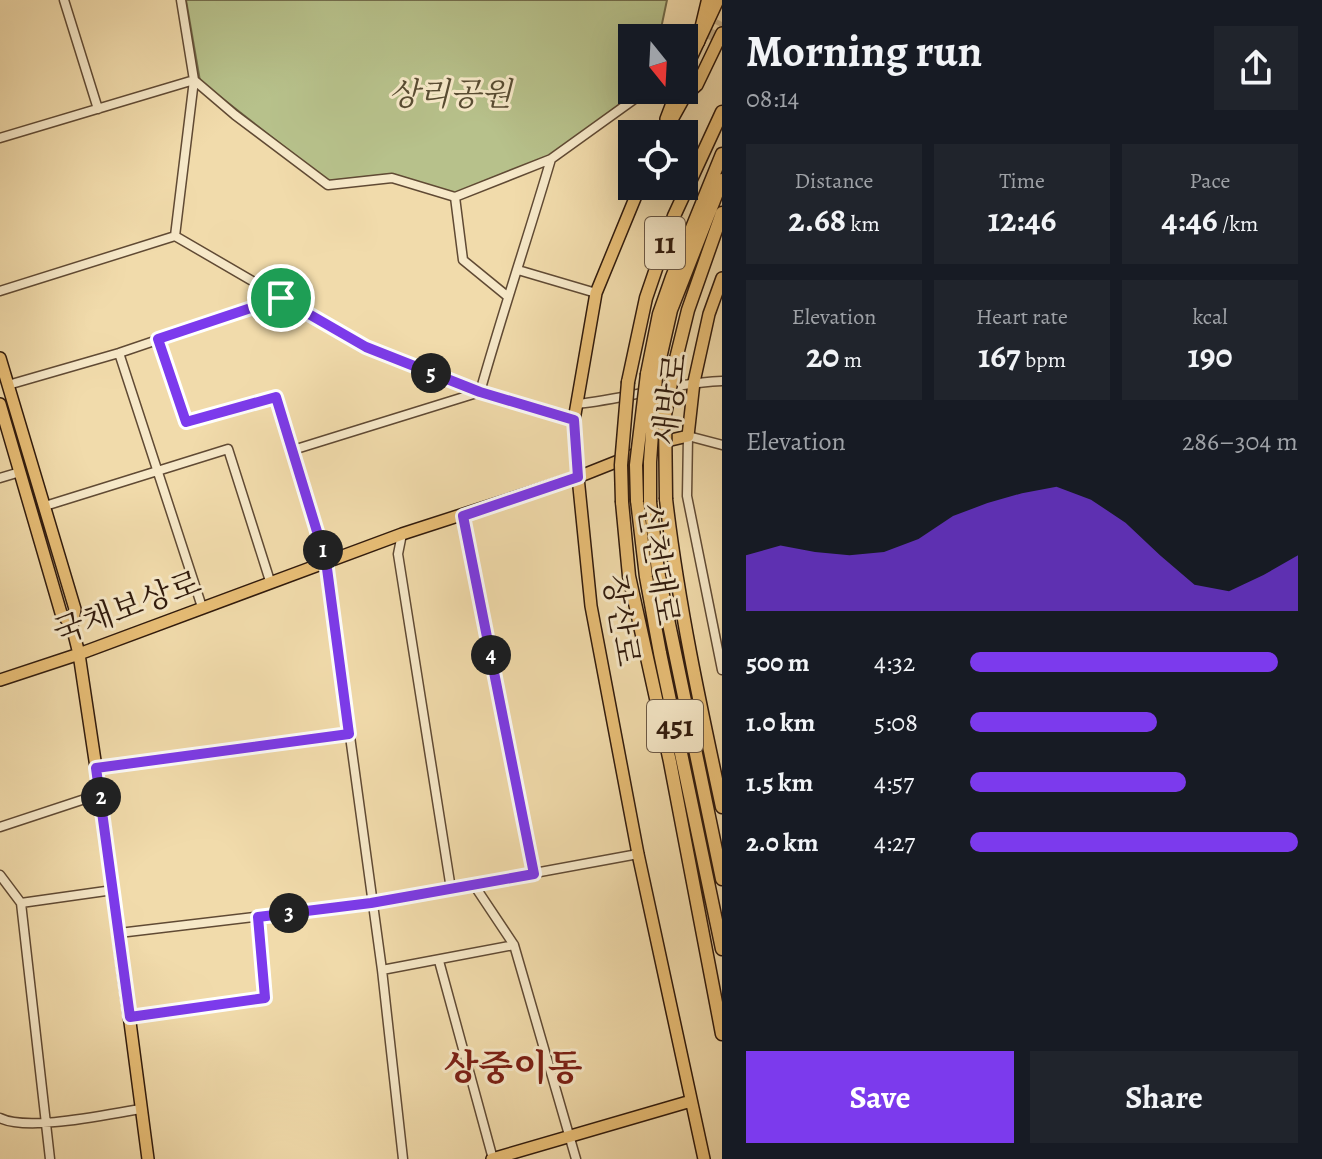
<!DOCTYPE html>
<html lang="en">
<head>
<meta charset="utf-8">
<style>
  body { margin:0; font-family:Alegreya,"Noto Serif KR",serif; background:#20242c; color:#f1f3f6; height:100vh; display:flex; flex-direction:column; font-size:30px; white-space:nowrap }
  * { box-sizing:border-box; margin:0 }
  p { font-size:26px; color:#9ea1a6 }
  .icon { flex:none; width:44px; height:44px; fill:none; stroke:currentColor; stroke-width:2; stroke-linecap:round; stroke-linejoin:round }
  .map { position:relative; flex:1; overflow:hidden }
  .side { display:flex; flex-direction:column; background:#171b24; width:600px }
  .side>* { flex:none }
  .needle { width:52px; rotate:162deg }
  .controls { position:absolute; left:618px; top:24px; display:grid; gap:16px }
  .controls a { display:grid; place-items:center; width:80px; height:80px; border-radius:0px; background:#171b24; box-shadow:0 8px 32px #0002; font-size:40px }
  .pin { position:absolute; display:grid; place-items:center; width:68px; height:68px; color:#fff; margin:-34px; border:4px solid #fff; border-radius:50%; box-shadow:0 2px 8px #0007 }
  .km { position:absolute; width:40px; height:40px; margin:-20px; border-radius:50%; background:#222; color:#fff; font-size:22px; line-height:40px; text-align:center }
  .round { display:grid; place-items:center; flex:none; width:84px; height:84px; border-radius:0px; background:#20242c }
  .summary { display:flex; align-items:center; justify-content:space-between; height:136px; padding:0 24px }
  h1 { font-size:44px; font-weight:700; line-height:60px }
  .figures { display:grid; grid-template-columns:repeat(3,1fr); gap:12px; height:136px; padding:8px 24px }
  .figures div { display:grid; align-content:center; border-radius:0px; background:#20242c; text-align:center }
  .figures b { font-size:34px; font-weight:700 }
  .figures small { font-size:22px; font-weight:400 }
  .figures p { font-size:22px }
  .chart { height:224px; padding:16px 24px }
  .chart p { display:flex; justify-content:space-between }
  .chart svg { width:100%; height:144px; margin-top:8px; fill:#7c3aed; opacity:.7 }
  .cta { display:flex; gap:16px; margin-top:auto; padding:16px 24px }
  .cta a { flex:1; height:92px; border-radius:0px; background:#7c3aed; color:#fff; font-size:32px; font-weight:700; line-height:92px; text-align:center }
  .cta a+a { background:#20242c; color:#f1f3f6 }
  ul { padding:0 24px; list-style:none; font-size:26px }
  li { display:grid; grid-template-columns:128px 96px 1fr; align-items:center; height:60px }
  li i { height:20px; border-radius:10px; background:#7c3aed }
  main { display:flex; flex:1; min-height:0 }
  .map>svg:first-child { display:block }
  .green { fill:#b7c18b; stroke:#746e4c; stroke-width:2 }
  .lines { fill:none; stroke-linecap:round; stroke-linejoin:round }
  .major-tunnel { stroke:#cab48b; stroke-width:11; stroke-dasharray:11 5.5; stroke-linecap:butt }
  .minor-casing { stroke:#604a34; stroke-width:11 }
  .major-casing { stroke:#301a0c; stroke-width:14 }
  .highway-casing { stroke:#301a0c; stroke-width:15 }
  .minor { stroke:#f6e8c8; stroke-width:8 }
  .major { stroke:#e8be76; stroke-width:11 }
  .highway { stroke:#e8be76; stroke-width:12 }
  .highway-bridge-casing { stroke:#301a0c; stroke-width:15; stroke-linecap:butt }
  .highway-bridge { stroke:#e8be76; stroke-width:12 }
  .route-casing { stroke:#fff; stroke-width:16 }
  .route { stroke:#7c3aed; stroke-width:10 }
  .labels { text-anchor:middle; stroke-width:6; stroke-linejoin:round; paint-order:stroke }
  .shield { fill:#f6e8c8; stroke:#6b5844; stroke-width:2 }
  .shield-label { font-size:30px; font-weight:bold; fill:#301a0c }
  .park-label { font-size:32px; font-style:italic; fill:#584c32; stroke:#f6e8c8 }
  .street-label { font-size:32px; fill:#301a0c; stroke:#f6e8c8 }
  .quarter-label { font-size:36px; font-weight:bold; fill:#7a1f14; stroke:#f6e8c8 }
</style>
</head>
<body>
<main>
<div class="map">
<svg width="722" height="1159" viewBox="0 0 722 1159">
  <rect width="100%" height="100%" fill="#f1dbab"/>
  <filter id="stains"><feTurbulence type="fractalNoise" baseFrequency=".0025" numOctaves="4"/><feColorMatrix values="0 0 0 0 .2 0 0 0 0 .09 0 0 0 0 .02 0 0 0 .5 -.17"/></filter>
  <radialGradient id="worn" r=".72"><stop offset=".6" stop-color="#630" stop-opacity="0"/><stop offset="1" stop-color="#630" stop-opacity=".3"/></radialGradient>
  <path class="green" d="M186,0h481l-8,38h-27v52h6l-3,3 -85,63 -97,38 -61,-20 -64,7 -128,-100z"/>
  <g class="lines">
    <path class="major-tunnel" d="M712,41l10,-19"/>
    <defs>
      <path id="minor" d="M64,0l34,109
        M0,138l194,-58 41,35 93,70 64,-7 63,19 96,-38 96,-69
        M455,197l8,63 44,36
        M175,236l19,-156 -13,-80
        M518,270l78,23
        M0,291l175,-55 191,111 114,45 94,28
        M158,339l28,83 90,-25 50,164 56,409 21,189
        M119,353l83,254
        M8,385l111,-32 162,-55
        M577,404c49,-5 96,-21 145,-23
        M722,445l-34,-9 -1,60 35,174
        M293,450l187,-58c22,-78 48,-155 71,-233
        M0,478l20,-6
        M45,506l183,-57 42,132
        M463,516l71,358
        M402,534l-4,20 53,335
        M96,768l253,-34
        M0,827l100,-33
        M0,875l21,28 29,256
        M474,885l40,60 62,214
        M21,903l92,-13
        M119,933l252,-30 267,-49
        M439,961l54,198
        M382,970l132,-25
        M130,1017l135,-19 -7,-81
        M0,1118c28,14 108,-4 141,-9"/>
      <path id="major" d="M684,73l34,-73
        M686,95l11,-10 25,-52
        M666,119l11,-29
        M664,134l25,-45
        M640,186l-44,107 -22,127 4,57 13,129 47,248 66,305
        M0,358l75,251 -3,17 7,28 21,140 48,365
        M0,404l61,209 11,13
        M0,680l79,-26 323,-120 176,-57 93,-37 17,-4 6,-54 15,-68 13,-36
        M492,1159l199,-58"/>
      <path id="highway" d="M698,42l10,-42
        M674,367l14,-57 34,-97
        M647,374l12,-60 13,-37 50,-123
        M656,376l15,-66 51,-130
        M628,382l18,-84 28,-82 48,-104
        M666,499c12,104 34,206 56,308
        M637,500l9,77 14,76 62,296
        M622,502l7,74 41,186 52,272
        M650,502l8,69 64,308"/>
    </defs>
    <use href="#minor" class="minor-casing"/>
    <use href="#major" class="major-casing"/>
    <use href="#highway" class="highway-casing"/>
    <use href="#minor" class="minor"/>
    <use href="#major" class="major"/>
    <use href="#highway" class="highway"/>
    <defs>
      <path id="highway-bridge" d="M666,499l-1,-84 9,-48
        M637,500l-1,-35 11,-91
        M622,502l-1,-37 7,-83
        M650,502v-40l6,-86"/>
    </defs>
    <use href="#highway-bridge" class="highway-bridge-casing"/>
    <use href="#highway-bridge" class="highway-bridge"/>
  </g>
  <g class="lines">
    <defs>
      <path id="route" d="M281,298l85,49 114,45 94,28 4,57 -115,39 71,358 -163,29 -113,14 7,81 -135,19 -34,-249 253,-34 -23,-173 -50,-164 -90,25 -28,-83z"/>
    </defs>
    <use href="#route" class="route-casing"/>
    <use href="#route" class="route"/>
  </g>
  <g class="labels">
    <g class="shield">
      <rect x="645" y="217" width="40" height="52" rx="6"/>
      <rect x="647" y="700" width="56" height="52" rx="6"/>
    </g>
    <g class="shield-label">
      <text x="665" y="253">11</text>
      <text x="675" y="736">451</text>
    </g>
    <g class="park-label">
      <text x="450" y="105">상리공원</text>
    </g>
    <g class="street-label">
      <text transform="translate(670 399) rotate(-83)" y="11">새방로</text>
      <text transform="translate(659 564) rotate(81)" y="11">신천대로</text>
      <text transform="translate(127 607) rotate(-20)" y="11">국채보상로</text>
      <text transform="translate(622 620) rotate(81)" y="11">장산로</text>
    </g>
    <g class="quarter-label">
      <text x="513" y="1080">상중이동</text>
    </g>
  </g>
  <rect width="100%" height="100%" filter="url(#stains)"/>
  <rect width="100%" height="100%" fill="url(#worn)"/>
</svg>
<div class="controls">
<a><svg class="needle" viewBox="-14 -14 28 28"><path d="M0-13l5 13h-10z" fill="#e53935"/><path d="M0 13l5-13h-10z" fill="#9ea1a6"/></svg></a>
<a><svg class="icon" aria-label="locate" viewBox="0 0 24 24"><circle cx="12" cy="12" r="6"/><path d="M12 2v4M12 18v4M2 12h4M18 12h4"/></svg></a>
</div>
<div class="pin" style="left:281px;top:298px;background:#1e9e55"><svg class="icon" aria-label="arrive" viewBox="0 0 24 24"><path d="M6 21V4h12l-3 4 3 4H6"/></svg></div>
<b class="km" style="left:323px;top:550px">1</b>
<b class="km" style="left:101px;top:797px">2</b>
<b class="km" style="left:289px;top:913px">3</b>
<b class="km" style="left:491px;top:655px">4</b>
<b class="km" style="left:431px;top:373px">5</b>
</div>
<section class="side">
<div class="summary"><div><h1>Morning run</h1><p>08:14</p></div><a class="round"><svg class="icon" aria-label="share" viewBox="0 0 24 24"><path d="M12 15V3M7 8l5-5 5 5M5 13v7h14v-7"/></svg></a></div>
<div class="figures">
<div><p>Distance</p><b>2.68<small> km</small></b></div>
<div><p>Time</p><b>12:46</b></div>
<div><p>Pace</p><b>4:46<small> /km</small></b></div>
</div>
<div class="figures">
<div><p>Elevation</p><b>20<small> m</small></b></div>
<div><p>Heart rate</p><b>167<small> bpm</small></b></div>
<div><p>kcal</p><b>190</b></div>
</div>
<div class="chart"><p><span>Elevation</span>286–304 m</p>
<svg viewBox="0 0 160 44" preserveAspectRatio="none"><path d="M0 44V27L10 24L20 26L30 27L40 26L50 22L60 15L70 11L80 8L90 6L100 10L110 17L120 27L130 36L140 38L150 33L160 27V44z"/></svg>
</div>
<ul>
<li><b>500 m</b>4:32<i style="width:94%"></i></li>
<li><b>1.0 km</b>5:08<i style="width:57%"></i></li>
<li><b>1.5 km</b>4:57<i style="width:66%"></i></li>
<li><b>2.0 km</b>4:27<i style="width:100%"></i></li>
</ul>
<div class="cta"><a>Save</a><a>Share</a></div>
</section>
</main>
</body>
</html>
